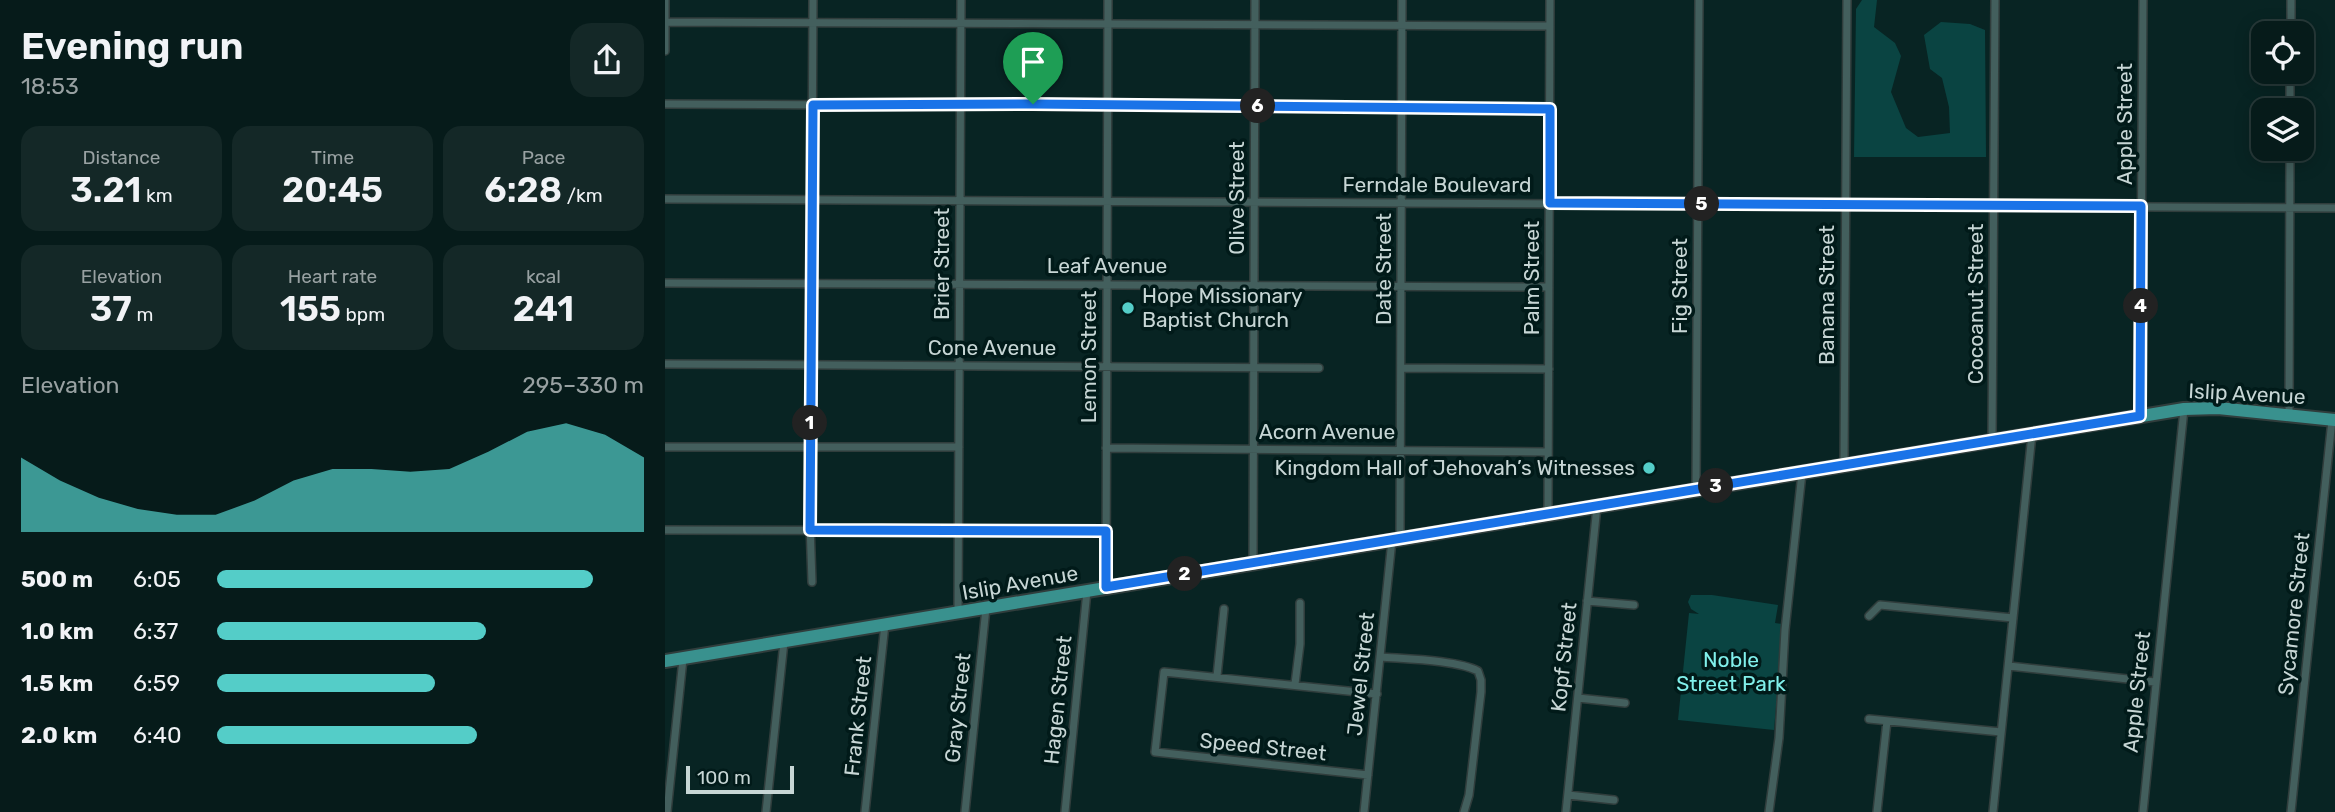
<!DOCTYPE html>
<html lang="en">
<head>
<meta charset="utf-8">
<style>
  body { margin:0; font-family:Rubik,sans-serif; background:#142827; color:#f1f3f6; height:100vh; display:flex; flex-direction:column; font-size:26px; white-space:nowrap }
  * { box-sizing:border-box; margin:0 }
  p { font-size:23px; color:#98a1a2 }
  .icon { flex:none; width:38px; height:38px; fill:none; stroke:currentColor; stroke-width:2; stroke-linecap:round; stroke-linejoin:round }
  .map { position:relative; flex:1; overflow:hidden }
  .sheet { display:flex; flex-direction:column; background:#061b1a; width:665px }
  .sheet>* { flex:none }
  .controls { position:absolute; left:1586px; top:21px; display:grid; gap:14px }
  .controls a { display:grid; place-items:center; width:63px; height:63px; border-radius:14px; background:#061b1a; box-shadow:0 4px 18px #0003,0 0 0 2px #273939; font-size:35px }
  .scale { position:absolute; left:21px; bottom:18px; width:108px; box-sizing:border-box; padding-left:7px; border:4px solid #c7d6d5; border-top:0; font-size:19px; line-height:24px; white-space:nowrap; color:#c7d6d5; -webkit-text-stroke:5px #011a19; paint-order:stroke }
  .pin { position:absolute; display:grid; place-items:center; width:60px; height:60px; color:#fff; margin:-72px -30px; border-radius:50% 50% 50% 0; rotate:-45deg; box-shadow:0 0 7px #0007 }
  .pin .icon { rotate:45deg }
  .km { position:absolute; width:35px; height:35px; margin:-18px; border-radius:50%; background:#222; color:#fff; font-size:19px; line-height:35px; text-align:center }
  .round { display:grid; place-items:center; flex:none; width:74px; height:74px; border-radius:21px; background:#142827 }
  .overview { display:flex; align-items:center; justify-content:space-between; height:119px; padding:0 21px }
  h1 { font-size:38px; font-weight:600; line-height:52px }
  .figures { display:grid; grid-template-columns:repeat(3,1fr); gap:10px; height:119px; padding:7px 21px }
  .figures div { display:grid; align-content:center; border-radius:18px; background:#142827; text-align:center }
  .figures b { font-size:35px; font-weight:600 }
  .figures small { font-size:19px; font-weight:400 }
  .figures p { font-size:19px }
  .chart { height:196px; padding:14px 21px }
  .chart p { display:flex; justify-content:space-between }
  .chart svg { width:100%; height:126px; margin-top:7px; fill:#54cdc8; opacity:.7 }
  ul { padding:0 21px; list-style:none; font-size:23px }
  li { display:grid; grid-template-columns:112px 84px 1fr; align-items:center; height:52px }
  li i { height:18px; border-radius:9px; background:#54cdc8 }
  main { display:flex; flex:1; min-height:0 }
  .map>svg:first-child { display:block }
  .green { fill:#0a4442 }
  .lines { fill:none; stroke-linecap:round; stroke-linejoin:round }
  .minor-casing { stroke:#303d3c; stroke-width:10 }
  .primary-casing { stroke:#303d3c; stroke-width:16 }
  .minor { stroke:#435f5d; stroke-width:7 }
  .primary { stroke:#39918e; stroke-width:12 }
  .route-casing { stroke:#fff; stroke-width:14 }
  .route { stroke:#1a73e8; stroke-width:9 }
  .poi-dot { fill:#54cdc8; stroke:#011a19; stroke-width:2.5 }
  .labels { text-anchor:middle; stroke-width:7; stroke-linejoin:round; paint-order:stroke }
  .street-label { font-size:21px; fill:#c7d6d5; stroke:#011a19 }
  .poi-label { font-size:21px; fill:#c7d6d5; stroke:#011a19; text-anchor:start }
  .park-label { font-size:21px; fill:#80f0eb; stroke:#011a19 }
</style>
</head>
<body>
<main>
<section class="sheet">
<div class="overview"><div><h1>Evening run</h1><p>18:53</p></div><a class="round"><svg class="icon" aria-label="share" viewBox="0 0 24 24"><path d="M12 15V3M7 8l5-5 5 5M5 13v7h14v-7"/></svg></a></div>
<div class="figures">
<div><p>Distance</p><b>3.21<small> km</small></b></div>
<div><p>Time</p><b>20:45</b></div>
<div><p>Pace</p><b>6:28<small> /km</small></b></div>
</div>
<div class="figures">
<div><p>Elevation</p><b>37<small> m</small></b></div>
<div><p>Heart rate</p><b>155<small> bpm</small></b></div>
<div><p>kcal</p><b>241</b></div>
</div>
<div class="chart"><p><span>Elevation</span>295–330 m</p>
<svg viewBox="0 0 160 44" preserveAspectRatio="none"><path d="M0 44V18L10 26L20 32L30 36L40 38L50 38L60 33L70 26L80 22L90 22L100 23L110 22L120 16L130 9L140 6L150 10L160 18V44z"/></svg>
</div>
<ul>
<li><b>500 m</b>6:05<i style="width:88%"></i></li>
<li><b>1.0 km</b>6:37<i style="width:63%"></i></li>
<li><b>1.5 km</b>6:59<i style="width:51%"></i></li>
<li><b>2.0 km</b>6:40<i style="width:61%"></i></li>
</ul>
</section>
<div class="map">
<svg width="1670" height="812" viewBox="0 0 1670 812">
  <rect width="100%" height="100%" fill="#082423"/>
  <path class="green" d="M1197,0h15l-3,27 21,16 6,13 -10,36 15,36 12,9 32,-4 -1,-26 -7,-29 -12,-9 -6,-34 17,-13 29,2 15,6 1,127h-132l2,-148z
    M1026,595h21l66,10 -3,18 8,1 -9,106 -96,-10 11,-107 10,1 -8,-5 -3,-7z"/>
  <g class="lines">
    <defs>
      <path id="minor" d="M0,22l885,4
        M1626,33v-33
        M0,51v-51
        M0,104l885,5
        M1625,110v-38
        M0,199l1670,9
        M0,283l884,4
        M0,364l654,4
        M736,368l148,1
        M1624,415l1,-266
        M1475,416l3,-416
        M1327,441l3,-441
        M0,447h294
        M441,448l442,4
        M1179,465l3,-465
        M1031,489l3,-489
        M883,514l2,-514
        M0,530l441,1
        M735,539l2,-539
        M588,563l2,-563
        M147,582l-2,-58 3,-524
        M441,587l2,-587
        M922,601l47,4
        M293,613l3,-613
        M1204,616l11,-11 133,13
        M716,657c25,2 76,3 97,14l3,9v12l-12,103 -5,17
        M1344,666l146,16
        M552,676l7,-67
        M630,684l5,-40v-41
        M913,698l47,5
        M1204,719l132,13
        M703,775l-213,-23 9,-80 213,22
        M903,795l46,5
        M2,812l16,-153
        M101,812l18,-170
        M200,812l20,-188
        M300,812l21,-204
        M400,812l22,-221
        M699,812l28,-272
        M901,812l31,-306
        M1104,812l10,-74 6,-108 17,-157
        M1212,812l10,-91
        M1328,812l39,-378
        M1478,812l41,-403
        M1626,812l41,-392"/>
      <path id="primary" d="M0,661l1519,-252 34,-1 117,12"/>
    </defs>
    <use href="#minor" class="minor-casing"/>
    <use href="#primary" class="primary-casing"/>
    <use href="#minor" class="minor"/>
    <use href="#primary" class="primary"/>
  </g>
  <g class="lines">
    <defs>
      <path id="route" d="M368,104l517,5v94l591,3 -1,210 -1034,171v-56l-296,-1 3,-425z"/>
    </defs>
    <use href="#route" class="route-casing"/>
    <use href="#route" class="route"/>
  </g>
  <g class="poi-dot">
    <circle cx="463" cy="308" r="7"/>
    <circle cx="984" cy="468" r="7"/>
  </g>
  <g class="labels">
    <g class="street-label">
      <text transform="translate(1460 124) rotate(-90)" y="7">Apple Street</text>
      <text x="772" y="192">Ferndale Boulevard</text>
      <text transform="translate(572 198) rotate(-90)" y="7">Olive Street</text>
      <text transform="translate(277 264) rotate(-90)" y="7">Brier Street</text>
      <text x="442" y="273">Leaf Avenue</text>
      <text transform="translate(719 269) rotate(-90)" y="7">Date Street</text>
      <text transform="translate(867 278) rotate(-90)" y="7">Palm Street</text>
      <text transform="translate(1015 286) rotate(-90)" y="7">Fig Street</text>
      <text transform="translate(1162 295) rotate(-90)" y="7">Banana Street</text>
      <text transform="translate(1311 304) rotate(-90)" y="7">Cocoanut Street</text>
      <text x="327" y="355">Cone Avenue</text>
      <text transform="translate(424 357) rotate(-90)" y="7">Lemon Street</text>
      <text transform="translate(1582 394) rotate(3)" y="7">Islip Avenue</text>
      <text x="662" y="439">Acorn Avenue</text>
      <text transform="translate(355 583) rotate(-10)" y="7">Islip Avenue</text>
      <text transform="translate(1629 614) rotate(-84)" y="7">Sycamore Street</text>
      <text transform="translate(899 657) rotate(-84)" y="7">Kopf Street</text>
      <text transform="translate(696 674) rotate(-84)" y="7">Jewel Street</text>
      <text transform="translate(1472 692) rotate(-84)" y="7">Apple Street</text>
      <text transform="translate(393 700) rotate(-84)" y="7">Hagen Street</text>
      <text transform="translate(293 708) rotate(-84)" y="7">Gray Street</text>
      <text transform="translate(193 716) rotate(-84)" y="7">Frank Street</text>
      <text transform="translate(598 747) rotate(6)" y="7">Speed Street</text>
    </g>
    <g class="poi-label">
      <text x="477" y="303">Hope Missionary<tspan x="477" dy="24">Baptist Church</tspan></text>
      <text x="970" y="475" text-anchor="end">Kingdom Hall of Jehovah’s Witnesses</text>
    </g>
    <g class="park-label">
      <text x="1066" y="667">Noble<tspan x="1066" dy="24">Street Park</tspan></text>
    </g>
  </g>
</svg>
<div class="controls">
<a><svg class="icon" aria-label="locate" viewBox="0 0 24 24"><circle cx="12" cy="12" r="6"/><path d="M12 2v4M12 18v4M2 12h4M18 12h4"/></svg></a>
<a><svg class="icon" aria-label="layers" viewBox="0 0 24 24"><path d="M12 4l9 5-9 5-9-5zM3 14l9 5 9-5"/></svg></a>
</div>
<div class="scale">100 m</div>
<div class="pin" style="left:368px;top:104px;background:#1e9e55"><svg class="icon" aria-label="arrive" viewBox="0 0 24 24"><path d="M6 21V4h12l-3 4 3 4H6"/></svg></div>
<b class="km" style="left:145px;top:423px">1</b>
<b class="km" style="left:520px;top:574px">2</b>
<b class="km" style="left:1051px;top:486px">3</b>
<b class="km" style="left:1476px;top:306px">4</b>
<b class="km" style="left:1037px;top:204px">5</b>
<b class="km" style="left:593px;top:106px">6</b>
</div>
</main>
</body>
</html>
